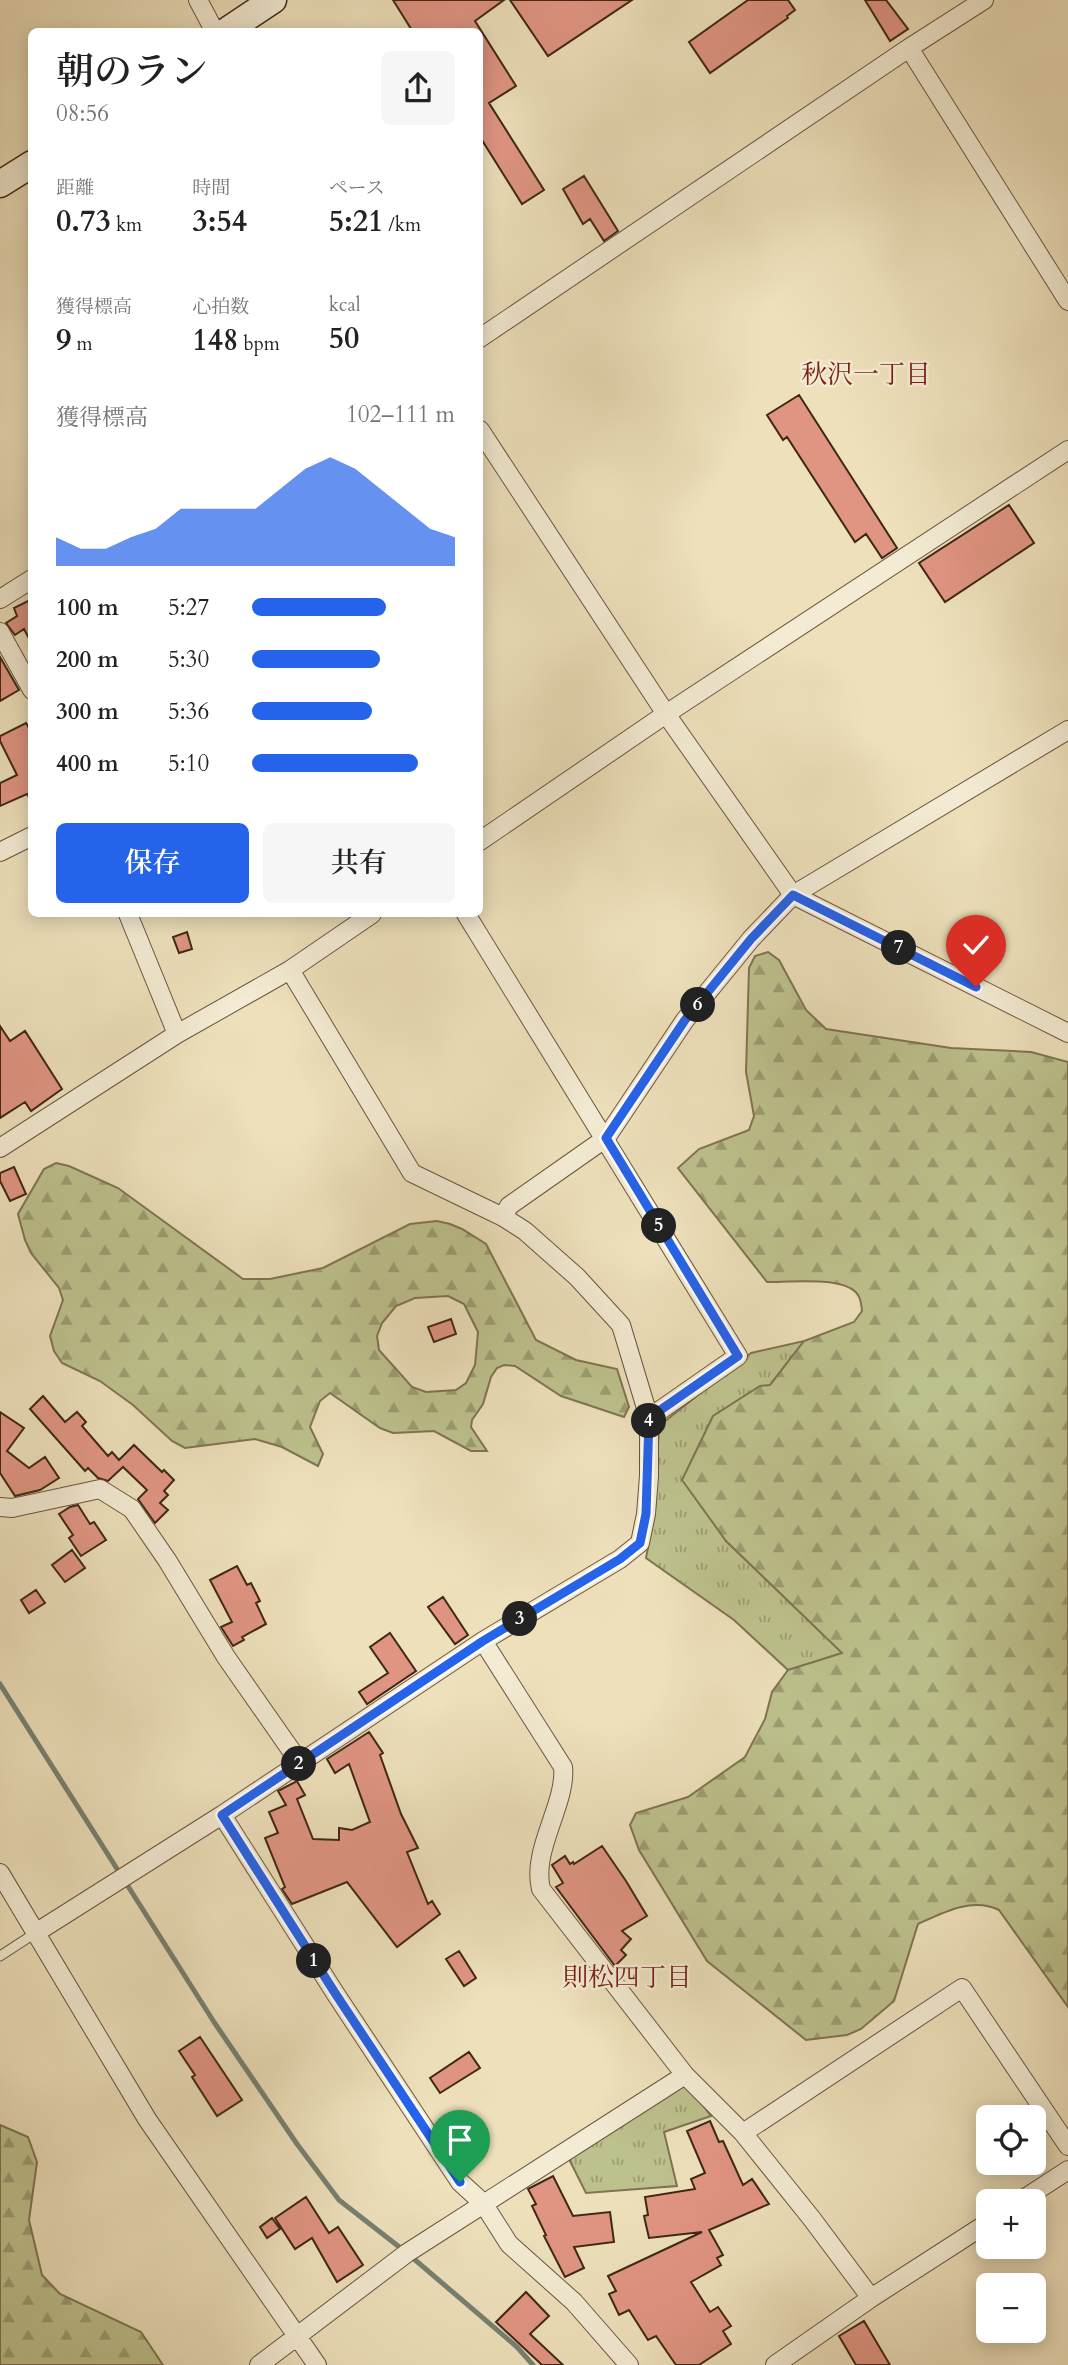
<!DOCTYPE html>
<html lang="ja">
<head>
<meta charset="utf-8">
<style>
  body { margin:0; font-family:Cardo,"Noto Serif JP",serif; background:#f6f6f6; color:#222; height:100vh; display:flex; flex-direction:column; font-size:26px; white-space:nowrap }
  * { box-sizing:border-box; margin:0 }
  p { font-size:23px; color:#767676 }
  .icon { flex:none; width:38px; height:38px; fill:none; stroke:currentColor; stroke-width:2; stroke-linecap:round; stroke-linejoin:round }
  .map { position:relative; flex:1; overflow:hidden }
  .drawer { position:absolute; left:28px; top:28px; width:455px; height:889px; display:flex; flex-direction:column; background:#fff; border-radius:10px; box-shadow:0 4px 18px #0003 }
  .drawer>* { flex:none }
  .controls { position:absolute; left:976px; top:2105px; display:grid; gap:14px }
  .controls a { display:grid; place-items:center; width:70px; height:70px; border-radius:10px; background:#fff; box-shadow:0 4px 18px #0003; font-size:35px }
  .pin { position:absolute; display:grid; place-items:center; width:60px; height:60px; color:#fff; margin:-72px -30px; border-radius:50% 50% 50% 0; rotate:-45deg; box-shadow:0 0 7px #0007 }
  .pin .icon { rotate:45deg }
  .km { position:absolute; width:35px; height:35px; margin:-18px; border-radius:50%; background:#222; color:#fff; font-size:19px; line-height:35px; text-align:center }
  .round { display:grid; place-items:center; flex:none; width:74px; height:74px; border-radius:10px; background:#f6f6f6 }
  .headline { display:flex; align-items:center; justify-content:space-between; height:119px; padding:0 28px }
  h1 { font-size:38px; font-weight:600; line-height:52px }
  .metrics { display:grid; grid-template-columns:repeat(3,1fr); gap:10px; height:119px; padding:7px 28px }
  .metrics div { display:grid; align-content:center }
  .metrics b { font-size:30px; font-weight:600 }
  .metrics small { font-size:19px; font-weight:400 }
  .metrics p { font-size:19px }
  .chart { height:196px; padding:14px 28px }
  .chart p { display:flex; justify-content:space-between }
  .chart svg { width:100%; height:126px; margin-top:7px; fill:#2563eb; opacity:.7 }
  .primary-button { display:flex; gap:14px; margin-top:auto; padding:14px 28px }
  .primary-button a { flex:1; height:80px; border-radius:10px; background:#2563eb; color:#fff; font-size:28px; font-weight:600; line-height:80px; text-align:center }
  .primary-button a+a { background:#f6f6f6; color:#222 }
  ul { padding:0 28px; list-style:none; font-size:23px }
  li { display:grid; grid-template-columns:112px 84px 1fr; align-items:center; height:52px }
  li i { height:18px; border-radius:9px; background:#2563eb }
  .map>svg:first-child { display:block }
  .grass { fill:url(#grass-tufts); stroke:#7e7452; stroke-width:2 }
  .forest { fill:url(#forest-firs); stroke:#7e7452; stroke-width:2; fill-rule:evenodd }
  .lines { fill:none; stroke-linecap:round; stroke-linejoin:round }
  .stream { stroke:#768171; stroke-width:5 }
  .building { fill:#e09583; stroke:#3f2716; stroke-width:2 }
  .service-casing { stroke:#6a553f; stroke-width:11 }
  .minor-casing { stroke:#6a553f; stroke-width:20 }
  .secondary-casing { stroke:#3f2716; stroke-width:29 }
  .service { stroke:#f3ebd3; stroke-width:9 }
  .minor { stroke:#f3ebd3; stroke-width:18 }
  .secondary { stroke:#f3ebd3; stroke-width:26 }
  .route-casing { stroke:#fff; stroke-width:14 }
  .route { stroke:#2563eb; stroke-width:9 }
  .labels { text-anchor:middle; stroke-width:5; stroke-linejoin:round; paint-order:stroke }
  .neighbourhood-label { font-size:26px; fill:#7a1f14; stroke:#f3ebd3 }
</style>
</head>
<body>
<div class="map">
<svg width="1068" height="2365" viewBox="0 0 1068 2365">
  <defs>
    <pattern id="grass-tufts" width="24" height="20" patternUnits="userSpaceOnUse" patternTransform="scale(1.75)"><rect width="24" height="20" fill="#bdc18d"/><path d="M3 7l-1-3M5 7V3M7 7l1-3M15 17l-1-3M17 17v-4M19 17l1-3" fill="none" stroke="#9b9d72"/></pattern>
    <pattern id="forest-firs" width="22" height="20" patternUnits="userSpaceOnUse" patternTransform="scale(1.75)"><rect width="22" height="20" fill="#bdc18d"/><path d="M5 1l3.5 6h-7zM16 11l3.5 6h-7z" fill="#9b9d72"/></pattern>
  </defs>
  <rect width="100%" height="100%" fill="#ede0bb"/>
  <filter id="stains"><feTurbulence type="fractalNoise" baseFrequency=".00286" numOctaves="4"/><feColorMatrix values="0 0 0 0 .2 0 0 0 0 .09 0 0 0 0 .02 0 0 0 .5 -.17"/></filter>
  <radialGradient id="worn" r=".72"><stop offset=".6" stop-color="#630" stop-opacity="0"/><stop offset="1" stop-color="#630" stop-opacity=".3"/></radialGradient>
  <path class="grass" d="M804,1341l-34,44 -44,156 117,112 -55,17 -54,-50 -88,-62 9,-48 4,-84 92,-73z
    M685,2082l26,34 -47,16 13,54 -91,7 -19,-38z"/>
  <path class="forest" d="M768,952l11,8 27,50 20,19 125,19 80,4 37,10v945l-69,-97c-27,-13 -55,2 -81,14l-24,77 -33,28 -14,6 -41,5 -99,-79 -68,-111 -9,-25 6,-12 52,-16 57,-40 20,-38 7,-27 16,-22 54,-17 -116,-112 -44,-61 31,-64 47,-30 10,-1 34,-44 50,-19 8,-11c-1,-10 -2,-18 -12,-23 -17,-10 -62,-6 -83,-6l-89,-114 21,-19 50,-19 5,-14 -8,-44 3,-104 6,-12z
    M56,1163l13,3 49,22 125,91h27l53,-11 87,-44 27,-3 13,3 12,5 24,15 50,96 40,20 41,9 12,38 -5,10 -63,-21 -46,-30 -11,-1 -7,3 -6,9 -8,27 -11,16 -1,7 16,24h-16l-37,-20 -41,2 -13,-5 -50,-35 -10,8 -10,26 13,27 -5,12 -36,-19 -27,-8 -70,9 -13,-7 -39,-36 -33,-24 -38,-18 -8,-12 -4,-15 13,-36 -4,-12 -28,-35 -6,-13 -7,-26 26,-45zM448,1296l16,8 14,28 -3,33 -9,18 -10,7 -30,2 -14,-5 -33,-37 -2,-14 5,-13 14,-17 19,-8z
    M0,2125l28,12 9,25 -8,58 13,55 18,19 81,38 22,33h-163z"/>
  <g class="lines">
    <path class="stream" d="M0,1684l214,338 83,122 42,56 68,53 110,94 16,18"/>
  </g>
  <path class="building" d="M393,0h111l-29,21 41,65 -27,17 55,87 -22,14 -42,-67v-105h-67z
    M510,0h122l-84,56z
    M748,0h40l7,10 -8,6 1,2 -78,55 -21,-31z
    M865,0h21l22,29 -18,12z
    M584,176l34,55 -14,10 -14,-22 -7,5 -20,-35z
    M799,395l98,153 -15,10 -16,-24 -11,8 -68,-105 -4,3 -16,-25z
    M1009,505l25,38 -89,59 -26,-39z
    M32,599v45l-8,-15 -9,6 -9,-12 11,-7 -3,-8z
    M0,657l19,33 -19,11z
    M26,723l6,10v69l-5,-8 -27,12v-23l17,-8 -17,-34v-5z
    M187,932l5,17 -13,4 -6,-16z
    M0,1026l10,15 15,-10 37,58 -31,22 -6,-9 -25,16z
    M14,1167l12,27 -16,7 -10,-20v-8z
    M451,1319l5,15 -22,8 -6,-15z
    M43,1396l22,26 12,-10 9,10 -4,4 26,30 4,-4 7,8 15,-15 28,27 2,-2 10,10 -10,11 4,4 -8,8 8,7 -13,13 -17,-24 9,-9 -24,-23 -15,14 -10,-3 -10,-10 -3,3 -55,-62z
    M0,1412l24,16 -17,23 22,17 16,-11 14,21 -19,12 -25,6 -15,-23z
    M78,1505l12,19 4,-2 12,18 -25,16 -12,-18 4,-3 -14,-21 11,-7z
    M72,1550l13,18 -20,14 -13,-17z
    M237,1566l10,19 4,-2 9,18 -4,2 10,21 -24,13 2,3 -11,6 -12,-19 11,-5 -22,-42z
    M36,1590l9,13 -16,10 -8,-13z
    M443,1597l25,38 -13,9 -27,-37z
    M390,1633l26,38 -49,33 -8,-12 29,-19 -18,-26z
    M369,1732l14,21 -3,2 21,59 17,34 -11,4 21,52 4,-3 8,13 -43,33 -50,-65 -55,22 -10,-15 3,-2 -20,-49 13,-5 -9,-21 17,-7 -8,-14 19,-10 8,14 -8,4 16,40 26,1v-12l13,2 18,-8 -21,-58 -14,9 -8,-14z
    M602,1846l24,35 21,35 -25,15 9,8 -10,11 5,5 -11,11 -59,-79 7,-4 -11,-18 13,-9 5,8 3,-2 1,2z
    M459,1951l17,27 -12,8 -18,-27z
    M200,2037l42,63 -25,16 -25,-39 3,-2 -16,-24z
    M469,2052l11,16 -40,25 -10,-15z
    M710,2121l9,21 4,-1 20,44 9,-6 17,25 -60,26 14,25 -6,3 4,7 -30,17 19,30 8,-5 13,19 -8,5 8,13 -32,21h-23l-20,-29 -8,4 -19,-30 -10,5 -10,-21 7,-3 -8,-15 94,-44 -53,6 -5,-22 4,-1 -3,-18 50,-8 -4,-10 14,-6 -18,-42z
    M553,2176l20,40 37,-4 4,30 -40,5 10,21 -19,9 -21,-41 2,-1 -14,-29 4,-2 -8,-15z
    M306,2197l23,36 9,-6 25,38 -26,17 -25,-44 -17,11 -20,-31z
    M272,2218l8,11 -13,9 -7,-11z
    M526,2292l23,24 -19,18 33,31h-21l-46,-43z
    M864,2321l26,44h-34l-17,-29z"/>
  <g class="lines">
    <defs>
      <path id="service" d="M0,1956l37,-24"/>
      <path id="minor" d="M198,0l17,32
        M909,48l159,253
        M480,338l429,-290 75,-48
        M480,430l186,284 127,181 275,138
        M0,599l32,-20
        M0,632l32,58
        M480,841l186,-127 402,-264
        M0,852l32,-16
        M128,914l49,120
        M466,914l272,442 -89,62
        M0,1148l177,-114 113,-64 82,-56
        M503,1217l6,-11 97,-68 79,-118 66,-81 42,-44 275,-165
        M0,1507l12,1 88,-19 32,20 35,51 59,97 74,106
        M483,1641l80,126c4,36 -32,83 -22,122l144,186 58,58 69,86 59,79
        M222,1815l113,178 125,189 23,21 26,41 65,58 55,63
        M0,1873l147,246 170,246
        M37,1932l185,-117 261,-174 137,-82 20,-16 6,-29 3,-38v-58l-28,-93 -44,-48 -52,-46 -22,-14 -91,-44 -122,-203
        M743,2133l219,-145 106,158
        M1019,2202l49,-32
        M259,2365l148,-112 278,-178
        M775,2365l96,-67 118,-76"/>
      <path id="secondary" d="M225,32l48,-32
        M0,184l32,-20"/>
    </defs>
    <use href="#service" class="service-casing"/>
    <use href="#minor" class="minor-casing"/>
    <use href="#secondary" class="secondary-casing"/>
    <use href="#service" class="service"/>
    <use href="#minor" class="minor"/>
    <use href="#secondary" class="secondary"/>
  </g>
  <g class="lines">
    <defs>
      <path id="route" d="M460,2182l-125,-189 -113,-178 261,-174 137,-82 20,-16 6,-29 3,-96 89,-62 -132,-218 79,-118 66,-81 42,-44 183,92"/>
    </defs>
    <use href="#route" class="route-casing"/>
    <use href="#route" class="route"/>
  </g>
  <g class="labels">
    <g class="neighbourhood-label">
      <text x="866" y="383">秋沢一丁目</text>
      <text x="627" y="1986">則松四丁目</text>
    </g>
  </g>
  <rect width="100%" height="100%" filter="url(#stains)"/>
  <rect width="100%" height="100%" fill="url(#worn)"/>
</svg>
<div class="controls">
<a><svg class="icon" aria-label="locate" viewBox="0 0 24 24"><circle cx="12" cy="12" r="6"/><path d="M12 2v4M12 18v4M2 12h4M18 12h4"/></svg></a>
<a>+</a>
<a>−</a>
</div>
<div class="pin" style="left:460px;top:2182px;background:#1e9e55"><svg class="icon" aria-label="arrive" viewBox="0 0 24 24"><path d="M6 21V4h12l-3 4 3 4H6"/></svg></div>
<div class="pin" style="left:976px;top:987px;background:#d93025"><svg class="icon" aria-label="check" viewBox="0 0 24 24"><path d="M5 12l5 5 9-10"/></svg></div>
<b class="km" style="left:314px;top:1961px">1</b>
<b class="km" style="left:299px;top:1764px">2</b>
<b class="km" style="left:520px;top:1619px">3</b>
<b class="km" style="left:649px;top:1421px">4</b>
<b class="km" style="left:659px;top:1226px">5</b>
<b class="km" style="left:698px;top:1005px">6</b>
<b class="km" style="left:899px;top:948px">7</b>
<section class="drawer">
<div class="headline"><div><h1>朝のラン</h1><p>08:56</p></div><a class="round"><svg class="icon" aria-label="share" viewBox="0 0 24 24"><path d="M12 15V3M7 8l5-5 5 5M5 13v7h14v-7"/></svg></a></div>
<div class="metrics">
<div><p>距離</p><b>0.73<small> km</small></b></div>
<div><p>時間</p><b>3:54</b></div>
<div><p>ペース</p><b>5:21<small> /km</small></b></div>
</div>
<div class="metrics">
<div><p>獲得標高</p><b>9<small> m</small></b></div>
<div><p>心拍数</p><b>148<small> bpm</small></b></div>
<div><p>kcal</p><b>50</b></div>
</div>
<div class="chart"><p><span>獲得標高</span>102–111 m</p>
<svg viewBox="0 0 160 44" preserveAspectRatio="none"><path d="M0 44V34L10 38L20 38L30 34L40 31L50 24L60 24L70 24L80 24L90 17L100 10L110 6L120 10L130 17L140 24L150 31L160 34V44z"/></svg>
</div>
<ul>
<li><b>100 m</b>5:27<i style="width:66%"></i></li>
<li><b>200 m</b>5:30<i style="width:63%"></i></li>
<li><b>300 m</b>5:36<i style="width:59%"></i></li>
<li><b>400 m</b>5:10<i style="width:82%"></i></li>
</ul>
<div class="primary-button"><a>保存</a><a>共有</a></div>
</section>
</div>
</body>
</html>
